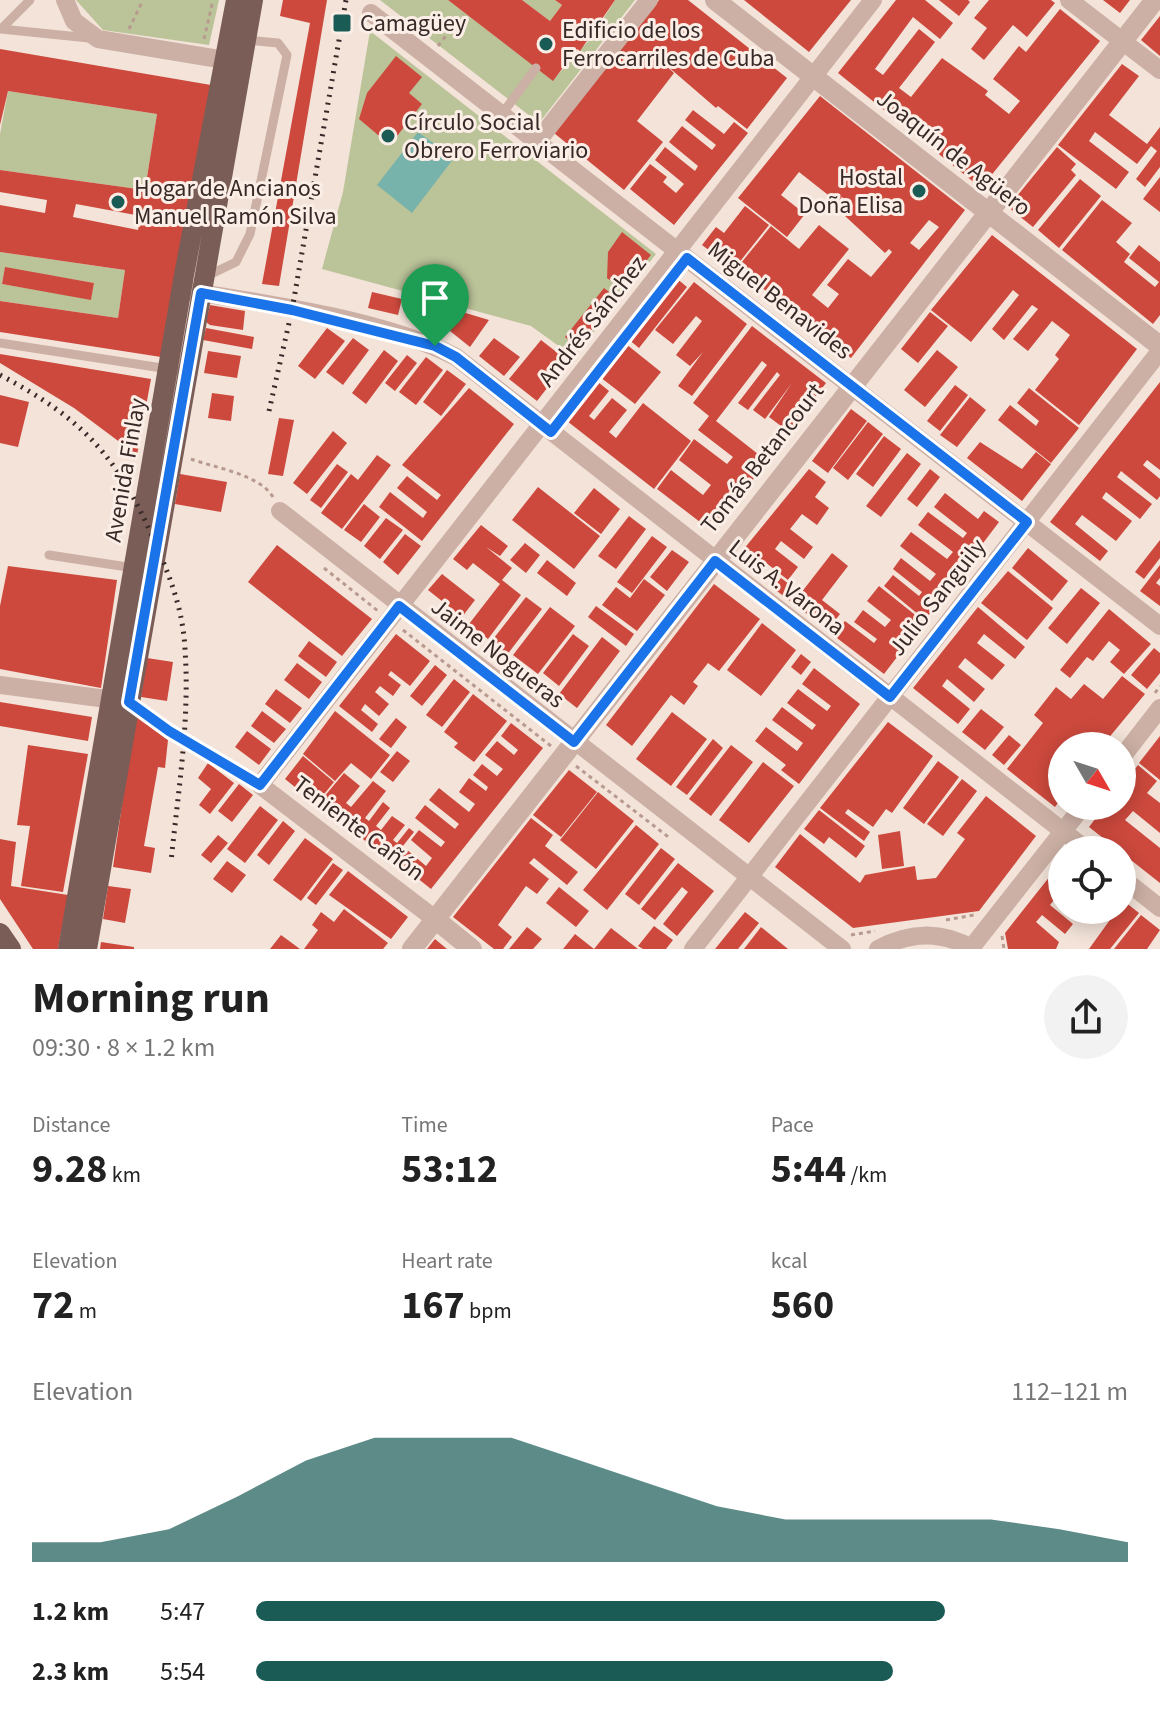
<!DOCTYPE html>
<html lang="en">
<head>
<meta charset="utf-8">
<style>
  body { margin:0; font-family:"Source Sans 3",sans-serif; background:#f2f2f2; color:#222; height:100vh; display:flex; flex-direction:column; font-size:30px; white-space:nowrap }
  * { box-sizing:border-box; margin:0 }
  p { font-size:26px; color:#767676 }
  .icon { flex:none; width:44px; height:44px; fill:none; stroke:currentColor; stroke-width:2; stroke-linecap:round; stroke-linejoin:round }
  .map { position:relative; height:949px; overflow:hidden }
  .details { display:flex; flex-direction:column; background:#fff; flex:1 }
  .details>* { flex:none }
  .needle { width:52px; rotate:129deg }
  .fabs { position:absolute; left:1048px; top:732px; display:grid; gap:16px }
  .fabs a { display:grid; place-items:center; width:88px; height:88px; border-radius:50%; background:#fff; box-shadow:0 4px 20px #0003; font-size:40px }
  .pin { position:absolute; display:grid; place-items:center; width:68px; height:68px; color:#fff; margin:-82px -34px; border-radius:50% 50% 50% 0; rotate:-45deg; box-shadow:0 0 8px #0007 }
  .pin .icon { rotate:45deg }
  .round { display:grid; place-items:center; flex:none; width:84px; height:84px; border-radius:42px; background:#f2f2f2 }
  .summary { display:flex; align-items:center; justify-content:space-between; height:136px; padding:0 32px }
  h1 { font-size:44px; font-weight:700; line-height:60px }
  .stats { display:grid; grid-template-columns:repeat(3,1fr); gap:12px; height:136px; padding:8px 32px }
  .stats div { display:grid; align-content:center }
  .stats b { font-size:40px; font-weight:700 }
  .stats small { font-size:22px; font-weight:400 }
  .stats p { font-size:22px }
  .chart { height:224px; padding:16px 32px }
  .chart p { display:flex; justify-content:space-between }
  .chart svg { width:100%; height:144px; margin-top:8px; fill:#1a5b55; opacity:.7 }
  ul { padding:0 32px; list-style:none; font-size:26px }
  li { display:grid; grid-template-columns:128px 96px 1fr; align-items:center; height:60px }
  li i { height:20px; border-radius:10px; background:#1a5b55 }
  .map>svg:first-child { display:block }
  .green { fill:#bbc399; fill-rule:evenodd }
  .water { fill:#77b2ab }
  .building { fill:#cd493d; fill-rule:evenodd }
  .lines { fill:none; stroke-linecap:round; stroke-linejoin:round }
  .path { stroke:#b89a8f; stroke-width:3; stroke-dasharray:4 4; stroke-linecap:butt }
  .service { stroke:#ccb0a5; stroke-width:9 }
  .minor { stroke:#ccb0a5; stroke-width:18 }
  .tertiary { stroke:#ccb0a5; stroke-width:20 }
  .primary { stroke:#7a5d57; stroke-width:20 }
  .rail { stroke:#372927; stroke-width:5; stroke-dasharray:2 6; stroke-linecap:butt }
  .route-casing { stroke:#fff; stroke-width:16 }
  .route { stroke:#1a73e8; stroke-width:10 }
  .poi-dot { fill:#1a5b55; stroke:#faeee6; stroke-width:3 }
  .labels { text-anchor:middle; stroke-width:6; stroke-linejoin:round; paint-order:stroke }
  .poi-label { font-size:24px; fill:#372927; stroke:#faeee6; text-anchor:start }
  .street-label { font-size:24px; fill:#372927; stroke:#faeee6 }
</style>
</head>
<body>
<div class="map">
<svg width="1160" height="949" viewBox="0 0 1160 949">
  <rect width="100%" height="100%" fill="#f3e3d9"/>
  <path class="green" d="M76,0h143l-10,45 -106,-15z
    M380,0h68l105,80 38,-42 24,-38h20l-96,123z
    M522,0h33l7,5 -12,16z
    M370,31l286,223 -82,103 -43,-31 -209,-57 21,-77z
    M8,91l149,23 -12,76 -145,-20v-36z
    M0,252l125,18 -7,48 -118,-17zM5,268l89,15 -3,16 -89,-15z"/>
  <path class="water" d="M418,132l36,26 -42,55 -35,-28z"/>
  <path class="building" d="M283,0h44l-48,286 -17,-2 48,-261 -30,-7z
    M448,0h74l28,21 12,-16 -7,-5h60l-35,51 -3,-2 -24,32z
    M659,0h29l99,78 -40,51 -29,-23 -2,2 -65,-56 23,21 -37,48 26,21 -39,48 -70,-57z
    M744,0h107l-42,52z
    M896,0h29l28,23 -13,16 -27,-22 -38,52 8,6 36,-46 16,13 -36,46 12,9 31,-39 46,33 -3,4 24,19 11,-13 -27,-22 26,-33 7,6 34,-43 40,32 -119,147 -143,-115z
    M939,0h29l2,2 -11,14z
    M989,0h62l4,3 -28,34 -14,-12 -29,35 -13,-11 16,-21 -13,-10z
    M1103,0h27l-10,13z
    M1160,16v40l-19,-16z
    M0,49l211,36 -50,272 -161,-25v-31l118,17 7,-48 -125,-18v-47l45,8 2,-13 -47,-8v-22l145,20 12,-76 -149,-23 -8,34zM76,204l65,12 -3,14 -65,-13z
    M396,56l26,21 -13,16 13,11 -32,41 -31,-26 8,-26z
    M1122,64l17,12 -30,39 38,29 13,-17v40l-15,20 -9,-8 21,-28 -6,-5 -14,18 -42,-32 -6,9 40,31 -13,17 -58,-44z
    M820,96l145,114 -114,148 -114,-90 34,-42 28,23 20,-24 30,24 -37,46 16,13 11,-14 -12,-9 21,-26 23,18 21,-25 -3,-3 -4,4 -40,-37 8,-10 -11,-9 -5,5 -38,-30 -18,23 24,19 -18,23 -49,-39zM929,220l10,7 -20,23 -9,-7z
    M693,110l31,24 10,-12 14,11 -74,92 -44,-36 20,-25 17,13 -4,5 13,11 8,-9 -29,-24 10,-13 30,24 3,-5 -29,-24 13,-16 30,24 4,-5 -31,-25z
    M1057,147l19,17 -5,6 5,5 -43,52 -25,-20z
    M1160,177v35l-17,-13z
    M1080,179l21,17 -42,52 -21,-18z
    M1102,200l30,23 -16,19 14,12 -6,8 31,25 4,-5 -30,-24 10,-13 21,17v53l-7,9 -91,-74z
    M745,206l24,19 -35,44 -32,-24 14,-18 8,6z
    M622,232l29,23 -28,35 -16,-12 1,-26z
    M992,235l145,114 -58,76 -44,-35 24,-31 -4,-4 15,-20 -18,-14 -24,30 -15,-12 25,-30 -6,-4 -28,35 -12,-11 27,-34 -6,-5 -42,52 -40,-32z
    M5,267l89,16 -3,17 -89,-16z
    M675,277l12,10 -48,61 -12,-10z
    M694,282l53,42 -55,72 -14,-10 25,-34 -13,14 -14,-11 26,-34 -6,-5 -23,28 -18,-14z
    M604,288l14,11 -40,49 -13,-11z
    M372,292l30,7 -4,16 -30,-7z
    M429,302l60,18 -19,27 -30,-24 -16,-4z
    M210,305l35,6 -2,19 -33,-5 -4,-3z
    M930,312l18,14 -30,37 -17,-14z
    M752,326l74,57 -37,49 -20,-15 23,-34 -27,36 -12,-9 27,-35 -3,-3 -29,38 -10,-7 29,-38 -5,-4 -46,60 51,40 -54,71 -56,-43 14,-19 32,25 8,-10 -32,-25 15,-21 33,25 6,-7 -35,-27 11,-14 -16,-13z
    M206,328l48,9 -2,12 -49,-9z
    M327,328l18,13 -30,38 -17,-13z
    M353,338l16,12 -26,35 -17,-13z
    M494,338l26,19 -16,19 -25,-20z
    M541,340l27,21 -31,40 -28,-22z
    M626,344l35,28 -26,32 -35,-27z
    M384,350l14,11 -32,43 -14,-11z
    M937,350l21,17 -33,40 -21,-17z
    M208,351l33,5 -4,22 -33,-5z
    M0,354l151,25 -14,76 -63,-47 -74,-45z
    M407,355l10,8 -22,28 -10,-8z
    M426,357l17,13 -27,35 -17,-13z
    M447,370l19,14 -25,32 -18,-14z
    M598,382l11,9 -20,25 5,4 18,-22 15,12 -18,22 7,6 27,-35 48,38 -37,48 -87,-68z
    M1160,382v88l-13,-10 -4,5 17,14v17l-3,4 -36,-29 -4,6 35,27 -12,15 -34,-27 -4,6 30,23 -16,20 -34,-26 -7,9 33,27 -8,10 -50,-39z
    M955,385l13,10 -28,36 -13,-10z
    M469,388l45,36 -92,117 -43,-34 11,-15 33,26 4,-6 -30,-24 10,-12 30,24 4,-5 -39,-30z
    M1029,388l50,40 -28,35 -53,-43 12,-15 26,21 3,-5 -22,-18z
    M212,393l22,3 -3,25 -23,-3z
    M0,395l29,7 -11,45 -18,-4z
    M970,397l16,13 -29,37 -17,-12z
    M851,409l16,12 -39,52 -16,-12z
    M279,418l15,2 -11,56 -15,-2z
    M868,422l15,12 -35,46 -15,-12z
    M333,431l14,12 -40,51 -14,-11z
    M884,436l17,13 -28,38 -17,-13z
    M980,442l42,27 14,-17 15,12 -29,37 -55,-43z
    M907,453l14,11 -40,53 -15,-11z
    M377,455l14,10 -49,64 -21,-16 30,-39 7,6z
    M337,464l11,8 -27,36 -11,-8z
    M809,469l17,13 -11,15 14,11 -12,17 -15,-11 -12,15 23,18 -9,12 -23,-18 -6,8 23,18 -10,13 -23,-18 -6,8 -20,-15z
    M930,469l10,8 -23,30 -10,-8z
    M180,474l47,8 -6,30 -46,-8z
    M538,487l62,49 -26,33 -62,-49z
    M594,488l26,21 -19,25 -27,-21z
    M945,493l33,26 6,-8 15,11 -74,98 -41,-34 9,-11 26,21 3,-4 -29,-23 8,-11 29,23 6,-7 -36,-28 11,-14 36,27 6,-7 -35,-27 10,-13 35,26 4,-5 -33,-26z
    M364,504l16,13 -19,25 -17,-12z
    M629,516l17,13 -30,40 -18,-13z
    M386,518l17,12 -23,29 -16,-13z
    M481,525l27,21 -8,10 -14,-9 26,21 -10,12 19,15 -33,44 -19,-15 31,-40 -27,-21 -6,7 -14,-11z
    M405,534l16,12 -23,29 -15,-13z
    M652,536l15,11 -35,46 -15,-11z
    M1160,540v18l-16,21 -9,-7z
    M525,543l15,12 -14,18 -16,-13z
    M277,545l95,74 -30,37 -94,-74z
    M1028,548l40,33 -16,20 -40,-33z
    M672,550l17,12 -22,29 -17,-14z
    M832,553l16,13 -26,34 18,14 -12,16 -55,-42 8,-10 20,15z
    M547,560l29,23 -9,13 -30,-23z
    M1160,565v13l-4,5 4,3v20l-20,-15z
    M8,566l109,14 -16,108 -101,-19v-63z
    M1008,571l45,37 -26,32 -46,-37z
    M442,574l33,26 -13,17 -34,-27z
    M644,579l21,16 -28,36 -35,-26 14,-18 14,11z
    M714,584l46,35 -41,52 -11,-8 -15,19 5,4 -14,19 -13,-10 -39,51 -26,-21z
    M879,586l45,36 -40,52 -51,-39 12,-14 29,22 3,-4 -23,-17 9,-12 22,17 6,-7 -24,-19z
    M1081,588l19,15 -33,41 -19,-16z
    M526,597l16,12 -36,47 -16,-13z
    M596,606l38,28 -8,12 -38,-29z
    M550,607l25,19 -37,48 -25,-19z
    M978,607l47,40 -10,12 -31,-25 -7,9 28,22 -13,15 -27,-22 -7,9 27,22 -11,13 -27,-23 -5,7 28,23 -12,15 -45,-36z
    M1109,609l42,35 -27,30 -14,-12 10,-12 -11,-9 -16,20 -6,-4 -17,21 -10,-8z
    M762,623l34,27 -35,46 -34,-26z
    M396,634l34,27 -20,25 -19,-15 -3,4 13,10 -8,11 -13,-10 -5,6 14,12 -10,12 -14,-12 -4,6 17,14 -6,8 -33,-26z
    M573,634l16,12 -30,40 -16,-13z
    M602,637l18,14 -43,57 -18,-14z
    M309,641l28,21 -11,15 -28,-21z
    M1154,648l6,5v20l-13,16 -16,-14z
    M801,654l10,8 -10,13 -10,-8z
    M147,658l26,4 -6,39 -26,-4z
    M297,663l25,19 -13,17 -25,-19z
    M435,665l12,10 -25,31 -12,-10z
    M814,668l46,36 -61,80 -18,-14 5,-5 -31,-24 11,-14 31,24 6,-8 -31,-23 10,-13 30,23 4,-5 -29,-22 11,-14 29,22 4,-5 -29,-22z
    M1122,676l23,18 -43,52h-40v51l-7,10 -48,-38 36,-46 -9,-8 22,-28 15,12 13,-15 19,15z
    M454,679l16,13 -28,35 -16,-12z
    M276,689l26,19 -12,15 -25,-19z
    M473,694l34,27 -33,41 -20,-15 4,-4 -14,-11z
    M0,702l92,15 -4,24 -88,-15z
    M981,709l23,18 -19,23 -23,-18z
    M262,711l24,18 -12,14 -23,-17z
    M335,711l55,44 -19,24 -20,-16 -16,18 -32,-27z
    M672,712l35,27 -36,47 -35,-27z
    M135,715l33,25 -3,28 -7,-1 -14,79 11,2 -4,25 -38,-6z
    M396,718l11,9 -16,21 -12,-9z
    M888,722l45,34 -41,57 -6,-4 -13,18 -25,-18 -3,4 25,19 -6,9 -44,-33z
    M511,723l32,25 -112,141 -35,-28 10,-12 20,17 6,-8 -21,-18 8,-10 22,17 4,-5 -30,-24 10,-13 30,24 4,-5 -30,-24 10,-12 30,24 6,-8 -16,-12 10,-14 17,13 2,-4 -15,-12 9,-11 15,12 6,-7 -18,-14 12,-14 17,14 4,-5 -17,-14z
    M247,731l24,18 -12,16 -24,-18z
    M1009,735l12,10 -17,20 -12,-10z
    M1160,736v44l-21,-17z
    M713,739l10,9 -36,47 -11,-8z
    M28,745l60,9 -25,138 -42,-6 9,-60 -13,-1z
    M731,745l22,17 -42,54 -22,-17z
    M397,751l13,10 -17,21 -13,-10z
    M303,756l31,26 -18,22 -31,-25z
    M938,761l21,16 -35,47 -21,-16z
    M763,762l31,24 -45,57 -30,-23z
    M208,763l26,20 -24,31 -11,-9 12,-16 -13,-11z
    M1138,765l19,16 -10,12 13,10v30l-27,-22 -8,9 35,28v35l-71,-56 16,-21h17v-21z
    M569,770l28,22 -36,45 -28,-22z
    M344,773l16,13 -14,17 5,4 22,-26 13,10 -21,27 4,3 14,-19 7,6 -14,18 5,4 11,-14 13,9 -12,15 4,3 12,-15 5,4 -23,29 -73,-57z
    M962,779l15,12 -34,45 -16,-12z
    M239,784l14,11 -21,27 -14,-11z
    M598,792l36,29 -38,48 -36,-29z
    M986,796l50,40 -57,75 -126,17 -78,-61 25,-33 60,49 5,-8 50,-9 2,14 19,-2 29,-39 -8,-6z
    M260,806l18,14 -33,43 -18,-14z
    M819,810l46,36 -9,12 -27,-21 -5,7 -20,-15z
    M531,818l22,17 -8,11 33,26 -11,13 -33,-27 -5,5 20,16 -12,15 -11,-8 -28,39 14,12 -9,12h-9l-41,-32z
    M283,821l12,10 -26,34 -12,-10z
    M636,825l23,19 -52,66 -24,-20z
    M900,831l4,35 -22,3 -4,-34z
    M218,835l10,8 -17,20 -10,-8z
    M305,838l28,21 -32,42 -28,-21z
    M0,839l16,3 -5,44 57,9 -10,54h-25l-33,-50z
    M661,848l14,11 -36,46 -14,-11z
    M227,861l19,14 -14,18 -19,-14z
    M1062,861v45l-8,-6 -4,5 23,19 -8,10 -23,-19 -6,7 23,20 -3,7h-48l-3,-16z
    M333,863l10,7 -27,35 -9,-7z
    M678,863l36,28 -37,45 -14,-12 25,-32 -6,-5 -27,33 -14,-11z
    M348,871l60,46 -17,22 -62,-44z
    M108,886l23,3 -6,34 -22,-4z
    M559,887l30,24 -13,16 -30,-24z
    M1124,901l15,12 -29,36h-21l28,-39h5z
    M344,909l44,34 -5,6h-79l14,-19 -6,-5 9,-13 13,10z
    M1067,910h23l-9,12z
    M745,912l14,11 -21,26h-23z
    M1141,915l19,15 -13,19h-33z
    M654,926l19,14 -7,9h-23l-5,-3z
    M527,927l15,12 -9,10h-24z
    M761,927l27,22h-44z
    M611,928l27,21h-75l12,-15 19,15z
    M281,935l19,14h-30z
    M435,939l12,10h-20z
    M101,942l33,5v2h-34z"/>
  <g class="lines">
    <path class="path" d="M129,29l14,-29
      M204,39l9,-39
      M438,46l25,-32
      M191,459c24,9 68,15 82,38
      M324,568l54,43
      M403,630l148,116
      M1155,693l5,-7
      M146,712l23,19 78,46
      M576,766l95,73
      M946,920l28,-5
      M851,935l24,-4
      M1002,936l2,13"/>
    <path class="service" d="M1,29l88,9
      M1,29l29,-29
      M502,114l34,-46
      M207,276l29,-14 14,-28 37,-179 -9,-12 -32,-3
      M0,343l188,29
      M49,555l85,13"/>
    <path class="minor" d="M65,0l9,21 24,18 139,23
      M1069,0l91,70
      M371,13l789,613
      M537,142l112,-142
      M188,291c78,12 200,30 268,66l631,493
      M280,511l562,438
      M0,685l122,16
      M1122,757l38,-49
      M1122,878l38,30
      M435,919l-175,-134 613,-785
      M971,948l112,-142
      M693,949l467,-598
      M878,949c32,-17 63,-19 95,0"/>
    <path class="tertiary" d="M715,0l445,346
      M435,919l37,30
      M412,949l743,-949"/>
    <path class="primary" d="M0,933l11,16
      M68,949l116,-674 52,-275
      M87,949l166,-949"/>
    <path class="rail" d="M0,375c84,44 119,83 156,170 15,34 27,66 29,104 5,71 -7,143 -14,213
      M269,411l23,-101 54,-310"/>
  </g>
  <g class="lines">
    <defs>
      <path id="route" d="M687,258l340,264 -137,175 -175,-136 -141,181 -175,-136 -139,179 -91,-54 -40,-29 72,-409 91,17 143,36 21,11 95,75z"/>
    </defs>
    <use href="#route" class="route-casing"/>
    <use href="#route" class="route"/>
  </g>
  <g class="poi-dot">
    <rect x="332" y="13" width="20" height="20" rx="4"/>
    <circle cx="546" cy="44" r="8"/>
    <circle cx="388" cy="136" r="8"/>
    <circle cx="919" cy="191" r="8"/>
    <circle cx="118" cy="202" r="8"/>
  </g>
  <g class="labels">
    <g class="poi-label">
      <text x="360" y="31">Camagüey</text>
      <text x="562" y="38">Edificio de los<tspan x="562" dy="28">Ferrocarriles de Cuba</tspan></text>
      <text x="404" y="130">Círculo Social<tspan x="404" dy="28">Obrero Ferroviario</tspan></text>
      <text x="903" y="185" text-anchor="end">Hostal<tspan x="903" dy="28">Doña Elisa</tspan></text>
      <text x="134" y="196">Hogar de Ancianos<tspan x="134" dy="28">Manuel Ramón Silva</tspan></text>
    </g>
    <g class="street-label">
      <text transform="translate(954 153) rotate(38)" y="8">Joaquín de Agüero</text>
      <text transform="translate(780 300) rotate(38)" y="8">Miguel Benavides</text>
      <text transform="translate(592 321) rotate(-52)" y="8">Andrés Sánchez</text>
      <text transform="translate(762 458) rotate(-52)" y="8">Tomás Betancourt</text>
      <text transform="translate(125 470) rotate(-80)" y="8">Avenida Finlay</text>
      <text transform="translate(787 587) rotate(38)" y="8">Luis A. Varona</text>
      <text transform="translate(937 597) rotate(-52)" y="8">Julio Sanguily</text>
      <text transform="translate(498 653) rotate(38)" y="8">Jaime Nogueras</text>
      <text transform="translate(359 828) rotate(37)" y="8">Teniente Cañón</text>
    </g>
  </g>
</svg>
<div class="fabs">
<a><svg class="needle" viewBox="-14 -14 28 28"><path d="M0-13l5 13h-10z" fill="#e53935"/><path d="M0 13l5-13h-10z" fill="#767676"/></svg></a>
<a><svg class="icon" aria-label="locate" viewBox="0 0 24 24"><circle cx="12" cy="12" r="6"/><path d="M12 2v4M12 18v4M2 12h4M18 12h4"/></svg></a>
</div>
<div class="pin" style="left:435px;top:346px;background:#1e9e55"><svg class="icon" aria-label="arrive" viewBox="0 0 24 24"><path d="M6 21V4h12l-3 4 3 4H6"/></svg></div>
</div>
<section class="details">
<div class="summary"><div><h1>Morning run</h1><p>09:30 · 8 × 1.2 km</p></div><a class="round"><svg class="icon" aria-label="share" viewBox="0 0 24 24"><path d="M12 15V3M7 8l5-5 5 5M5 13v7h14v-7"/></svg></a></div>
<div class="stats">
<div><p>Distance</p><b>9.28<small> km</small></b></div>
<div><p>Time</p><b>53:12</b></div>
<div><p>Pace</p><b>5:44<small> /km</small></b></div>
</div>
<div class="stats">
<div><p>Elevation</p><b>72<small> m</small></b></div>
<div><p>Heart rate</p><b>167<small> bpm</small></b></div>
<div><p>kcal</p><b>560</b></div>
</div>
<div class="chart"><p><span>Elevation</span>112–121 m</p>
<svg viewBox="0 0 160 44" preserveAspectRatio="none"><path d="M0 44V38L10 38L20 34L30 24L40 13L50 6L60 6L70 6L80 13L90 20L100 27L110 31L120 31L130 31L140 31L150 34L160 38V44z"/></svg>
</div>
<ul>
<li><b>1.2 km</b>5:47<i style="width:79%"></i></li>
<li><b>2.3 km</b>5:54<i style="width:73%"></i></li>
</ul>
</section>
</body>
</html>
